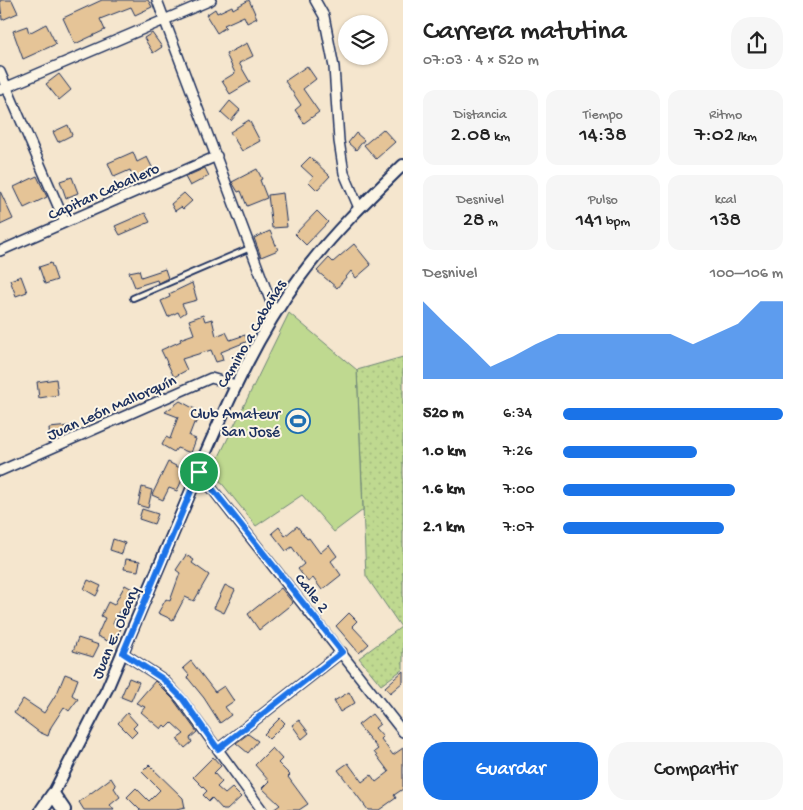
<!DOCTYPE html>
<html lang="es">
<head>
<meta charset="utf-8">
<style>
  body { margin:0; font-family:"Gochi Hand",sans-serif; background:#f6f6f6; color:#222; height:100vh; display:flex; flex-direction:column; font-size:19px; white-space:nowrap }
  * { box-sizing:border-box; margin:0 }
  p { font-size:16px; color:#767676 }
  .icon { flex:none; width:28px; height:28px; fill:none; stroke:currentColor; stroke-width:2; stroke-linecap:round; stroke-linejoin:round }
  .map { position:relative; flex:1; overflow:hidden }
  .details { display:flex; flex-direction:column; background:#fff; width:400px }
  .details>* { flex:none }
  .controls { position:absolute; left:338px; top:15px; display:grid; gap:10px }
  .controls a { display:grid; place-items:center; width:50px; height:50px; border-radius:50%; background:#fff; box-shadow:0 1px 4px #0004; font-size:25px }
  .pin { position:absolute; display:grid; place-items:center; width:42px; height:42px; color:#fff; margin:-21px; border:2px solid #fff; border-radius:50%; box-shadow:0 1px 5px #0007 }
  .round { display:grid; place-items:center; flex:none; width:52px; height:52px; border-radius:20px; background:#f6f6f6 }
  .headline { display:flex; align-items:center; justify-content:space-between; height:85px; padding:0 20px }
  h1 { font-size:28px; font-weight:600; line-height:38px }
  .stats { display:grid; grid-template-columns:repeat(3,1fr); gap:8px; height:85px; padding:5px 20px }
  .stats div { display:grid; align-content:center; border-radius:12px; background:#f6f6f6; text-align:center }
  .stats b { font-size:21px; font-weight:600 }
  .stats small { font-size:14px; font-weight:400 }
  .stats p { font-size:14px }
  .chart { height:140px; padding:10px 20px }
  .chart p { display:flex; justify-content:space-between }
  .chart svg { width:100%; height:90px; margin-top:5px; fill:#1a73e8; opacity:.7 }
  .button { display:flex; gap:10px; margin-top:auto; padding:10px 20px }
  .button a { flex:1; height:58px; border-radius:20px; background:#1a73e8; color:#fff; font-size:20px; font-weight:600; line-height:58px; text-align:center }
  .button a+a { background:#f6f6f6; color:#222 }
  ul { padding:0 20px; list-style:none; font-size:16px }
  li { display:grid; grid-template-columns:80px 60px 1fr; align-items:center; height:38px }
  li i { height:12px; border-radius:6px; background:#1a73e8 }
  main { display:flex; flex:1; min-height:0 }
  .map>svg:first-child { display:block }
  .grass { fill:url(#grass-dots); stroke:#6d8477 }
  .pitch { fill:#bfd990; stroke:#6d8477 }
  .building { fill:#e5c497; stroke:#1b2f5e }
  .lines { fill:none; stroke-linecap:round; stroke-linejoin:round }
  .service-casing { stroke:#1b2f5e; stroke-width:8 }
  .minor-casing { stroke:#1b2f5e; stroke-width:12 }
  .tertiary-casing { stroke:#1b2f5e; stroke-width:14 }
  .primary-casing { stroke:#1b2f5e; stroke-width:16 }
  .service { stroke:#fcf5e5; stroke-width:4.5 }
  .minor { stroke:#fcf5e5; stroke-width:9 }
  .tertiary { stroke:#fcf5e5; stroke-width:10 }
  .primary { stroke:#fcf5e5; stroke-width:12 }
  .route-casing { stroke:#fff; stroke-width:10 }
  .route { stroke:#1a73e8; stroke-width:6 }
  .labels { text-anchor:middle; stroke-width:4; stroke-linejoin:round; paint-order:stroke }
  .street-label { font-size:16px; fill:#1b2f5e; stroke:#fcf5e5 }
  .poi-label { font-size:16px; fill:#1b2f5e; stroke:#fcf5e5; text-anchor:end }
</style>
</head>
<body>
<main>
<div class="map">
<svg width="403" height="810" viewBox="0 0 403 810">
  <defs>
    <pattern id="grass-dots" width="8" height="8" patternUnits="userSpaceOnUse" patternTransform="scale(1.25)"><rect width="8" height="8" fill="#bfd990"/><path d="M2 2h.1M6 6h.1" fill="none" stroke="#a4bb7f" stroke-width="1.8" stroke-linecap="round"/></pattern>
  </defs>
  <rect width="100%" height="100%" fill="#f5e6ce"/>
  <filter id="ink" filterUnits="userSpaceOnUse"><feTurbulence type="fractalNoise" baseFrequency=".02" numOctaves="2"/><feDisplacementMap in="SourceGraphic" scale="10" xChannelSelector="R" yChannelSelector="G"/><feConvolveMatrix kernelMatrix="1 2 1 2 8 2 1 2 1" color-interpolation-filters="sRGB"/></filter>
  <g filter="url(#ink)">
    <path class="grass" d="M403,357v312l-22,16 -22,-27 42,-31 -35,-51 -9,-206z"/>
    <path class="pitch" d="M289,313l68,57 6,140 -29,22 -32,-37 -46,31 -44,-55z"/>
    <path class="building" d="M0,0h12l6,13 -16,7z
      M102,0h46l4,7 -17,8 -4,-8 -31,12 5,11 -30,14 -12,-26z
      M249,0l8,18 -10,5 -3,-7 -20,9 2,2 -9,6 -11,-18 9,-6 2,4 15,-7 1,3z
      M46,24l10,20 -33,15 -10,-28 14,-5 2,7z
      M152,33l10,14 -9,6 -9,-15z
      M247,43l6,13 -14,7 11,19 -20,12 -8,-13 13,-8 -9,-19z
      M307,66l9,13 -13,10 16,23 -15,11 -9,-13 6,-5 -16,-24z
      M59,74l12,16 -12,10 -13,-16z
      M230,101l10,9 -9,11 -10,-9z
      M249,120l11,21 -18,10 -12,-19z
      M68,125l4,10 -14,7 -5,-10z
      M383,129l12,13 -19,17 -12,-14z
      M356,133l8,7 -8,10 -8,-7z
      M133,152l4,10 10,-5 6,12 -20,9 -3,-8 -16,7 -6,-14z
      M310,157l20,19 -13,14 -8,-8 4,-5 -12,-11z
      M205,168l4,8 -19,10 -5,-9z
      M257,169l5,10 -2,1 7,18 -20,8 -6,-15 -3,1 -6,-10z
      M37,176l10,21 -23,11 -10,-21z
      M72,177l6,16 -12,5 -6,-17z
      M0,191l13,28 -13,6z
      M184,193l8,8 -9,8 -2,-2 -6,4 -4,-7z
      M283,193l4,34 -15,1 -4,-33z
      M317,211l11,11 -22,23 -11,-11z
      M145,213l5,9 -30,13 -5,-9z
      M270,231l8,19 -17,7 -7,-19z
      M354,244l17,21 -15,13 -5,-7 -14,17 -20,-17 12,-13 4,4z
      M51,263l6,17 -12,4 -6,-17z
      M165,269l3,9 -10,5 -1,-3 -22,7 -6,-15 10,-2 2,7z
      M21,276l6,16 -11,4 -6,-16z
      M192,283l5,17 -15,4 4,8 -6,4 -2,-4 -10,5 -7,-16 9,-4 -1,-3z
      M203,315l2,6 7,-2 4,17 10,-4 4,8 15,-5 3,6 -27,11 2,8 -7,2 -5,-12 -29,9 5,11 -13,7 -13,-27 20,-9 -1,-2 14,-5 -5,-14z
      M56,379l2,16 -19,3 -2,-16z
      M180,401l22,12 -6,11 -2,-1 -5,13 7,3 -5,14 -14,-5 -3,4 -12,-7 4,-8 4,2 8,-22 -13,-5z
      M70,426l2,6 -22,8 -1,-12z
      M168,462l18,9 -9,20 -8,-3 -6,12 -11,-5z
      M142,487l10,3 -4,18 -10,-3z
      M142,509l16,5 -4,10 -15,-5z
      M297,526l10,13 2,-1 11,15 9,-8 8,11 -6,5 10,14 -19,15 -9,-12 -5,4 -10,-13 6,-5 -12,-17 -6,4 -14,-18 7,-6 6,9z
      M113,539l12,4 -3,11 -12,-4z
      M186,555l8,5 -2,3 17,12 -15,26 -9,-4 -12,23 -15,-7 8,-14 4,2 10,-28 -4,-3z
      M126,559l14,2 -2,10 -14,-2z
      M88,580l13,6 -5,10 -12,-7z
      M125,585l11,6 -6,13 -2,-2 -5,11 -4,-2 -6,13 8,4 -7,16 -17,-8 8,-18 -4,-2 7,-14 6,3z
      M225,585l10,5 -11,23 -10,-5z
      M281,588l12,15 -34,27 -11,-16z
      M349,613l8,8 -5,5 17,18 -10,9 -23,-27z
      M78,638l21,7 -6,12 -20,-6z
      M191,661l24,31 9,-6 10,15 -9,6 6,8 -11,8 -16,-25 -17,-21 2,-2 -6,-7z
      M403,671v11l-13,11 -5,-6z
      M65,674l13,5 -6,16 6,4 -9,12 -5,-4 -13,20 -3,9 -9,-4 -25,-19 9,-14 21,14 14,-22z
      M129,678l10,4 -8,19 -10,-4z
      M155,681l18,18 24,33 -7,6 2,4 -7,6 -8,-9 7,-5 -12,-11 -5,5 -3,-3 -3,4 -20,-17 4,-5 -9,-4z
      M349,692l6,11 -15,9 -6,-11z
      M127,713l10,11 -4,4 4,4 -5,5 -14,-14z
      M372,714l8,10 -5,4 8,9 -2,2 12,16 10,-7v41l-9,6 2,3 -17,12h-11l-30,-40 10,-7 14,19 9,-7 5,7 13,-10 -15,-20 4,-3 -20,-24z
      M280,718l5,5 -16,16 -5,-5z
      M299,720l10,13 -7,6 -10,-14z
      M248,734l10,7 -10,12 -12,-10z
      M272,748l10,11 -4,4 12,12 -2,2 20,27 -9,6h-26l7,-5 -18,-17 7,-7 -14,-16z
      M213,757l8,9 -7,7 8,9 -5,5 8,7 7,-6 9,9 -14,13h-4l-11,-12 -3,3 -6,-6 4,-4 -14,-14z
      M149,765l34,33 2,10 -9,2h-36l-13,-13 9,-9 13,13 11,-11 -18,-18z
      M111,778l5,8 -2,2 6,9 -10,8 4,5h-30l-5,-8z"/>
    <g class="lines">
      <defs>
        <path id="service" d="M133,298l117,-50"/>
        <path id="minor" d="M157,0l118,313
          M315,0l9,16 10,51 5,74 5,32 15,35
          M0,72l65,150
          M0,90l211,-90
          M0,251l217,-95
          M0,471l211,-93 25,7
          M199,472l204,260
          M123,653l40,26 18,20 81,111
          M218,749l124,-97"/>
        <path id="tertiary" d="M53,794l54,-105 92,-217 3,-11c28,-64 56,-128 98,-184 30,-41 67,-77 103,-112"/>
        <path id="primary" d="M42,810l11,-16 11,16"/>
      </defs>
      <use href="#service" class="service-casing"/>
      <use href="#minor" class="minor-casing"/>
      <use href="#tertiary" class="tertiary-casing"/>
      <use href="#primary" class="primary-casing"/>
      <use href="#service" class="service"/>
      <use href="#minor" class="minor"/>
      <use href="#tertiary" class="tertiary"/>
      <use href="#primary" class="primary"/>
    </g>
  </g>
  <g class="lines" filter="url(#ink)">
    <defs>
      <path id="route" d="M199,472l143,180 -124,97 -36,-51 -19,-19 -40,-26z"/>
    </defs>
    <use href="#route" class="route-casing"/>
    <use href="#route" class="route"/>
  </g>
  <defs>
    <symbol id="stadium-ring" viewBox="-11 -11 22 22"><circle r="9.5" fill="#fcf5e5" stroke="#1f6fb2" stroke-width="1.5"/><path d="M0-5a6.5 5 0 1 0 0 10a6.5 5 0 1 0 0-10ZM-3.5-1.8h7v3.6h-7Z" fill="#1f6fb2"/></symbol>
  </defs>
  <g fill-rule="evenodd">
    <use href="#stadium-ring" x="284" y="407" width="28" height="28"/>
  </g>
  <g class="labels">
    <g class="street-label">
      <text transform="translate(103 190) rotate(-24)" y="6">Capitan Caballero</text>
      <text transform="translate(250 333) rotate(-60)" y="6">Camino a Cabañas</text>
      <text transform="translate(111 406) rotate(-24)" y="6">Juan León Mallorquín</text>
      <text transform="translate(313 592) rotate(52)" y="6">Calle 2</text>
      <text transform="translate(114 632) rotate(-67)" y="6">Juan E. Oleary</text>
    </g>
    <g class="poi-label">
      <text x="280" y="418">Club Amateur<tspan x="280" dy="18">San José</tspan></text>
    </g>
  </g>
</svg>
<div class="controls">
<a><svg class="icon" aria-label="layers" viewBox="0 0 24 24"><path d="M12 4l9 5-9 5-9-5zM3 14l9 5 9-5"/></svg></a>
</div>
<div class="pin" style="left:199px;top:472px;background:#1e9e55"><svg class="icon" aria-label="arrive" viewBox="0 0 24 24"><path d="M6 21V4h12l-3 4 3 4H6"/></svg></div>
</div>
<section class="details">
<div class="headline"><div><h1>Carrera matutina</h1><p>07:03 · 4 × 520 m</p></div><a class="round"><svg class="icon" aria-label="share" viewBox="0 0 24 24"><path d="M12 15V3M7 8l5-5 5 5M5 13v7h14v-7"/></svg></a></div>
<div class="stats">
<div><p>Distancia</p><b>2.08<small> km</small></b></div>
<div><p>Tiempo</p><b>14:38</b></div>
<div><p>Ritmo</p><b>7:02<small> /km</small></b></div>
</div>
<div class="stats">
<div><p>Desnivel</p><b>28<small> m</small></b></div>
<div><p>Pulso</p><b>141<small> bpm</small></b></div>
<div><p>kcal</p><b>138</b></div>
</div>
<div class="chart"><p><span>Desnivel</span>100–106 m</p>
<svg viewBox="0 0 160 44" preserveAspectRatio="none"><path d="M0 44V6L10 17L20 27L30 38L40 33L50 27L60 22L70 22L80 22L90 22L100 22L110 22L120 27L130 22L140 17L150 6L160 6V44z"/></svg>
</div>
<ul>
<li><b>520 m</b>6:34<i style="width:100%"></i></li>
<li><b>1.0 km</b>7:26<i style="width:61%"></i></li>
<li><b>1.6 km</b>7:00<i style="width:78%"></i></li>
<li><b>2.1 km</b>7:07<i style="width:73%"></i></li>
</ul>
<div class="button"><a>Guardar</a><a>Compartir</a></div>
</section>
</main>
</body>
</html>
